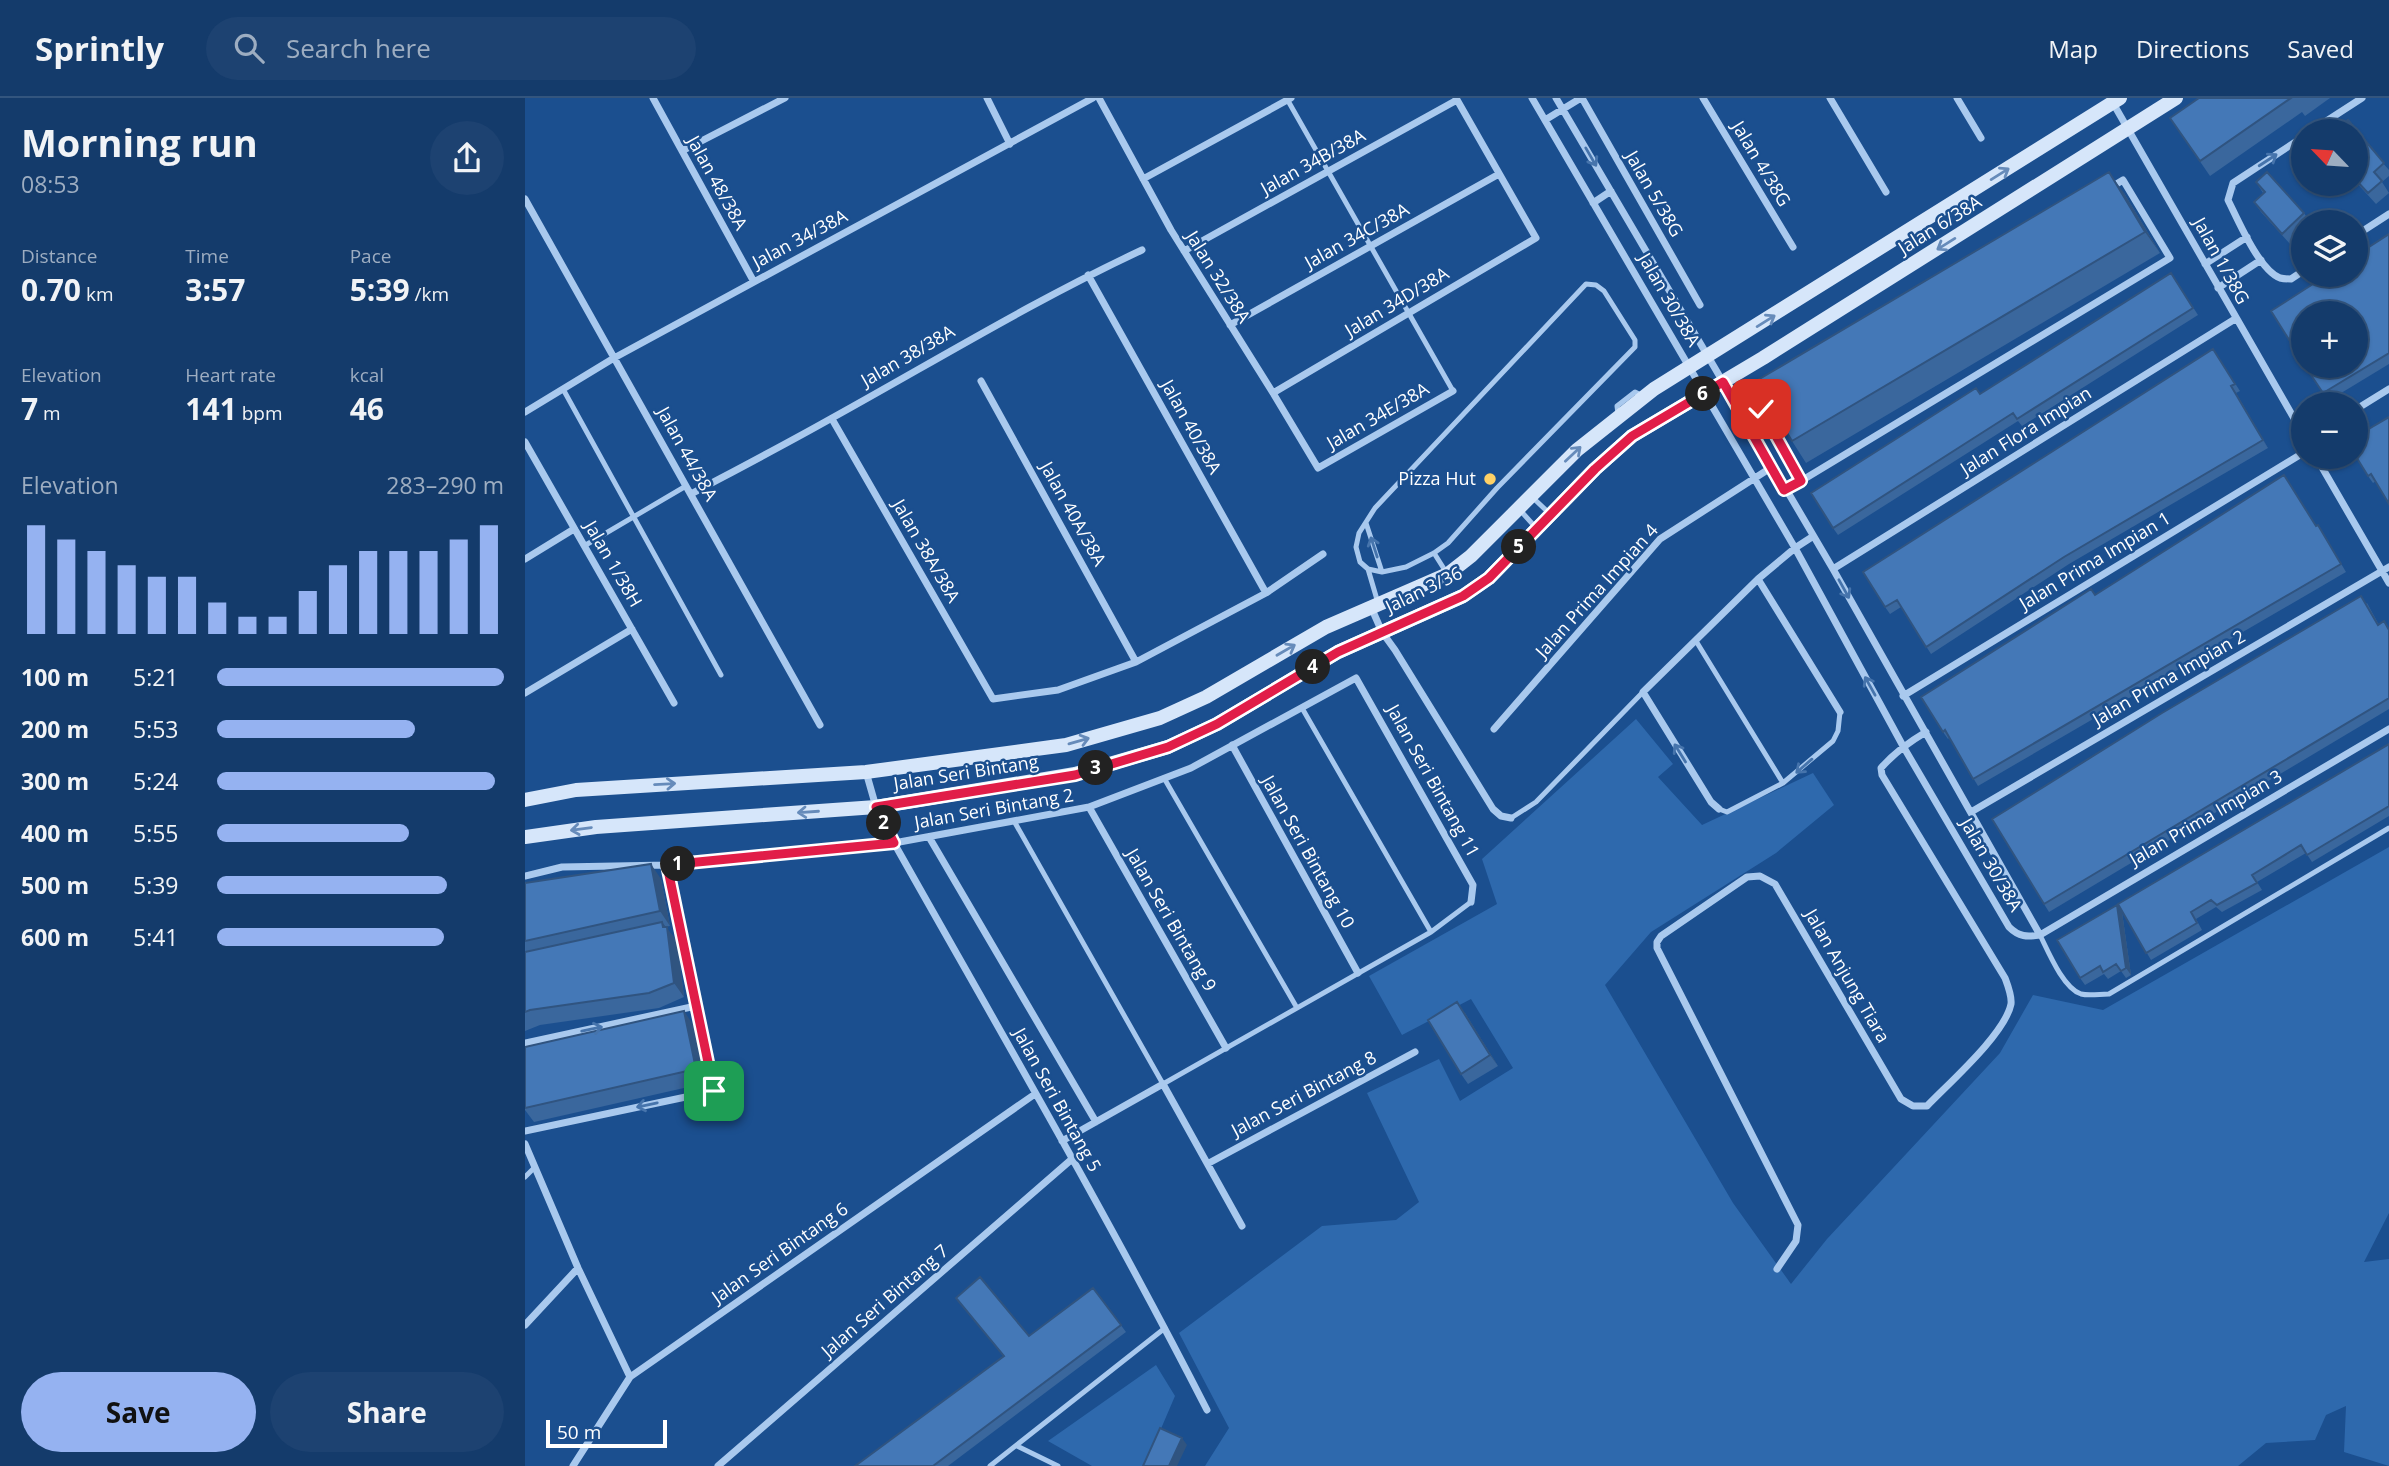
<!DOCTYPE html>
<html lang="en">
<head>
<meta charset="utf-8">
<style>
  body { margin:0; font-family:"Open Sans",sans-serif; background:#1d4271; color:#f1f3f6; height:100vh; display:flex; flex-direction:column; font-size:26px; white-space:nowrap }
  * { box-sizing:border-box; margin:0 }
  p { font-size:23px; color:#9dadc1 }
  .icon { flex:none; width:38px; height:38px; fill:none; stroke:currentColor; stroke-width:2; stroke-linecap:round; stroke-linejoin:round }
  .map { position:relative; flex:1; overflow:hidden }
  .side { display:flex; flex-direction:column; background:#143b6b; width:525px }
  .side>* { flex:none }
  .needle { width:46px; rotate:295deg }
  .buttons { position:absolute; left:1766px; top:21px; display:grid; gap:14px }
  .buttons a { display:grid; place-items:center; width:77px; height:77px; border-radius:50%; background:#143b6b; box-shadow:0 2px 5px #0004,0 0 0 2px #33557e; font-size:35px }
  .scale { position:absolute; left:21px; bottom:18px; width:121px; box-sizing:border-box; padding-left:7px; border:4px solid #fff; border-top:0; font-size:19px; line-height:24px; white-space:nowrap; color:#fff; -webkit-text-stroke:5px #1b4f8f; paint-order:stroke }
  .pin { position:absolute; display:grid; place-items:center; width:60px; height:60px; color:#fff; margin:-30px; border-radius:14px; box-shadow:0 4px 10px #0006 }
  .km { position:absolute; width:35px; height:35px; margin:-18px; border-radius:50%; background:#222; color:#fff; font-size:19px; line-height:35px; text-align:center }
  .round { display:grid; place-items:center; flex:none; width:74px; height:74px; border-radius:37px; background:#1d4271 }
  .overview { display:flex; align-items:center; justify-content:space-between; height:119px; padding:0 21px }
  h1 { font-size:38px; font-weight:700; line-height:52px }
  .figures { display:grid; grid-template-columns:repeat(3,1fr); gap:10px; height:119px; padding:7px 21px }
  .figures div { display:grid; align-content:center }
  .figures b { font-size:30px; font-weight:700 }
  .figures small { font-size:19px; font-weight:400 }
  .figures p { font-size:19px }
  .chart { height:196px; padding:14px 21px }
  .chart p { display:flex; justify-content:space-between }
  .chart svg { width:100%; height:126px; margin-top:7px; stroke:#95b2f1; stroke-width:6 }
  .action { display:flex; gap:14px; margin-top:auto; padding:14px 21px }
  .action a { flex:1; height:80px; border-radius:42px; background:#95b2f1; color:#111; font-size:28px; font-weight:700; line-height:80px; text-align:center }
  .action a+a { background:#1d4271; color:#f1f3f6 }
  ul { padding:0 21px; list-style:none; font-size:23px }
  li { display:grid; grid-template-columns:112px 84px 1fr; align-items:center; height:52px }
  li i { height:18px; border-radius:9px; background:#95b2f1 }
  header { display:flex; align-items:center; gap:42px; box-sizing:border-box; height:98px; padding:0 35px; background:#143b6b; border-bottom:2px solid #33557e }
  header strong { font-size:33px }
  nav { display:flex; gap:38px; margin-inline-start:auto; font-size:24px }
  .search { width:490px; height:63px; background:#1d4271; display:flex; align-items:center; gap:18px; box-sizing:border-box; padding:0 24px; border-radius:38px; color:#9dadc1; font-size:26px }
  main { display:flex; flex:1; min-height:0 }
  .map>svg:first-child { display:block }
  .green { fill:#2e69ad }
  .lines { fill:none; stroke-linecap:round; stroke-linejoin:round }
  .lane { stroke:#a9c9ee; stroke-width:5 }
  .street { stroke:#a9c9ee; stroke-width:7 }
  .secondary { stroke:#d6e6fa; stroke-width:14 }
  .wall { fill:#3a679d }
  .shaded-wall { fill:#305480 }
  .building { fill:#4478b7; stroke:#305480; stroke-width:2 }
  .oneway { stroke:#4674ac }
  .oneway2 { stroke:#668bba }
  .route-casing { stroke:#fff; stroke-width:14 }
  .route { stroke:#e11d48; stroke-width:9 }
  .poi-dot { fill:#ffd166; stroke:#1b4f8f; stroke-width:2.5 }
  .labels { text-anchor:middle; stroke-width:5; stroke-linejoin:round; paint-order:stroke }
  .street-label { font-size:18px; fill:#fff; stroke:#1b4f8f }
  .poi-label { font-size:18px; fill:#fff; stroke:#1b4f8f; text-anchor:end }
</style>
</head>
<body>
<header>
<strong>Sprintly</strong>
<div class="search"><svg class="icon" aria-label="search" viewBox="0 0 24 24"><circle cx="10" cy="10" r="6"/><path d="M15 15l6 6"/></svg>Search here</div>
<nav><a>Map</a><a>Directions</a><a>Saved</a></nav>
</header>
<main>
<section class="side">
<div class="overview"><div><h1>Morning run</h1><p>08:53</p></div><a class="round"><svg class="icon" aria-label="share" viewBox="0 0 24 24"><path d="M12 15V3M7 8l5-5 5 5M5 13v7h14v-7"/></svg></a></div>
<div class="figures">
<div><p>Distance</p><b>0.70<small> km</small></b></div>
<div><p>Time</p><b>3:57</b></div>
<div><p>Pace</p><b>5:39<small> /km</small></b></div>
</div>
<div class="figures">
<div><p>Elevation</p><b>7<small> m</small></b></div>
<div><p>Heart rate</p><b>141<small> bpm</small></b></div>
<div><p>kcal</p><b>46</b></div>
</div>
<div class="chart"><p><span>Elevation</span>283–290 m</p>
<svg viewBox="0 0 160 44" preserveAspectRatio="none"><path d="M5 44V6M15 44V11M25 44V15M35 44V20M45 44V24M55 44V24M65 44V33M75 44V38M85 44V38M95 44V29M105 44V20M115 44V15M125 44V15M135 44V15M145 44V11M155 44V6"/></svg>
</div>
<ul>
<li><b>100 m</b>5:21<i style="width:100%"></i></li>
<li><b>200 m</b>5:53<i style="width:69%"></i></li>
<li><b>300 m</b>5:24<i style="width:97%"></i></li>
<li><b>400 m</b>5:55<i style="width:67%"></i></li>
<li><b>500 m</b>5:39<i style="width:80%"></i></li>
<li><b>600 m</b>5:41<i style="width:79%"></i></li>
</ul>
<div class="action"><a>Save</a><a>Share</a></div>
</section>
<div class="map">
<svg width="1864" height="1368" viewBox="0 0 1864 1368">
  <rect width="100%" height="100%" fill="#1b4f8f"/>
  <path class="green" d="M1111,621l37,45 -15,13 44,48 111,-52 21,32 -58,48 -125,79 -46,53 128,218 58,81 36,-45 173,-186 33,-58 70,15 286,-163v366l-25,49 25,-3v207l-45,-14 2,-46 -20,9 -11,25 -49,3 -28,23h-1033l24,-38 -50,-95 143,-107 74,-6 23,-18 -52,-109 72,-34 21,42 53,-33 -42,-69 -69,36 -33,-59 128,-72 -15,-45z
    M631,1267l19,31 -30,70h-53l-44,-25z"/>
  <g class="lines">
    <path class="lane" d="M762,1l166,292
      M1061,186l10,1 8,6 31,49v7l-138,141 -49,55 -14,10 -28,14 -24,5 -14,-3 -8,-7 -4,-15 3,-14 16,-25z
      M38,291l158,286
      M1093,316l-1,-8 18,-14 8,4
      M1006,398l18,17
      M995,412l17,19
      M841,425l16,49
      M59,448l102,-60
      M909,455l12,19
      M843,471l10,34
      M1171,543l87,142
      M777,610l129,224
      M639,680l133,230
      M1194,711l8,3 56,-29 50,-42 5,-10 2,-19
      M986,720l25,-16 107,-110
      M489,723l149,263 268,-152 40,-30
      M1515,837c8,16 23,53 41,59 8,2 19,0 28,0l280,-166
      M0,1079l10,-10
      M492,1348l41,20
      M465,1368l175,-138"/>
    <path class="street" d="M128,0l101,184
      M462,0l23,46
      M574,0l72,132 102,163 45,75 135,-77
      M1007,0l263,450 108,198 106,181c10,10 18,10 31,8l349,-206
      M1031,0l277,471 207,366
      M1057,0l118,207
      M1178,0l90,149
      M1305,0l56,94
      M1432,0l24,40
      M1588,5l190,331
      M1020,22l36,-22
      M1786,33l51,-33
      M1778,39l-70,46 -5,17c10,20 31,70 52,78 4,1 8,1 11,1l12,-8
      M157,53l103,-53
      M618,81l148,-81
      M1598,82l47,78 -369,223 -40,-72v-8z
      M0,101l295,526
      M1068,105l18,-12
      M1830,138l34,-22
      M659,153l273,-151
      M1680,166l42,-27
      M563,177l178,318
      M1693,190l43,-28
      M705,227l269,-151
      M456,283l155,281
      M748,295l263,-155 -80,-140
      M1830,312l34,-21
      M0,314l89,-54 479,-260
      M307,321l161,280 65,-9 78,-28 130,-69 57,-39
      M0,344l149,261
      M1791,359l73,126
      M166,396c47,-25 95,-50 141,-76 103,-57 203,-118 310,-168
      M0,461l49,-30
      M1308,471l402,-250
      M1233,481l82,133
      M846,509l11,25 13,18 98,159 8,7 10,2
      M0,595l107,-64
      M1378,598l400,-243
      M969,631l166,-190 112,-72
      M707,647l126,228
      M341,674l10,35 18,36c106,188 215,375 313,567
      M564,709l137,241
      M1194,711l-8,-7 -68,-110 115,-113 37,-31 17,-11
      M1446,714l418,-245
      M404,739l167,285
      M0,778l37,-9 105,-2 227,-22 195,-36 102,-39 165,-90 117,207 -2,17
      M0,945l171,-37
      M0,1033l189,-40 -47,-226
      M537,1043l101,-57 79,142
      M0,1046l53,124 52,109
      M684,1065l206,-111
      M1252,1171l19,-28 2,-16 -141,-277v-6l4,-6 86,-59 13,-1 15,8 126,215 12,7h14c22,-23 78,-72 84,-102 1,-8 -3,-18 -6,-26l-123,-203 -1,-7c14,-16 28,-26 45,-36
      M0,1227l53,-57
      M48,1368l57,-89 405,-283
      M193,1368l354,-307"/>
    <path class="secondary" d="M0,702l51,-10 290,-18 200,-27 94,-27 46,-21 120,-70 122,-53 23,-18 106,-106 77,-61 466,-291
      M0,739l71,-10 280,-20 199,-33 93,-27 49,-23 121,-72 125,-56 26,-18 106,-109 37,-33 131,-78 413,-260"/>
  </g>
  <path class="wall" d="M1674,0h131l-25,18 -3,-4 -92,64 -40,-58z
    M1830,33l34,39v6l-7,6 7,11 -13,11 -21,-23z
    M1731,84l48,31 6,9h-7v10l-13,12 -29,-32 -7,-10 9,-9z
    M1599,95l36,60 -354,210 -14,-22z
    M1864,136v130l-61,37 -23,-35z
    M1646,175l27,42 -176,111 -4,-5 -180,114 -5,-7z
    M1688,251l27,42 -4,2 32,55 -199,116 -138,90 -30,-47 -11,7 -5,-7z
    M1864,319l-13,64 -3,2 -5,-7z
    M1793,427l28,47 -368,214 -29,-48 -1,1 -5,-7 152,-137z
    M1842,505l12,22 10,4v80l-340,203 -5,-8z
    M1864,646v72l-77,46 -6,-9 -49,29 5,8 -40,22 -6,-5 -20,12 6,11 -51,30 -33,-56z
    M136,781l9,47 -5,1 12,14 7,56 -25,11 -119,17 -15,6v-148z
    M1592,807l5,7 9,63 -5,3 -5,-7 -13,8 -4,-5 -19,11 -5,-7z
    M940,915l33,53 -30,18 -7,-10z
    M169,928l12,57 -172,39 -9,-12v-63z
    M568,1190l33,44 -178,134h-93l149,-110 -48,-58 73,38z"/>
  <path class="shaded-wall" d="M1584,74l15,21 36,60 -15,-21z
    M1706,288l5,7 32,55 -5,-8z
    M126,766l10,15 9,47 -10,-15z
    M1592,807l5,7 9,63 -5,-7z
    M137,824l15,19 7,56 -10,-14z
    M932,904l8,11 33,53 -8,-11z
    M159,913l10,15 12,57 -10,-14z
    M657,1340l5,7 -10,21h-8z"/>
  <path class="building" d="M1674,0h92l-91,63 -30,-43z
    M1823,22l36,43 -10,9 8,9 -14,12 -13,-14v-48h-20z
    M1584,74l36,60 -353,209 -36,-60z
    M1742,74l37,41 -22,21 -28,-32 11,-10 -9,-10z
    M1864,136v119l-66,40 -18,-27h50v-53h-52v49l-32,-51 56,-36h28v-19z
    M1646,175l22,35 -176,111 -4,-6 -180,115 -22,-35 165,-105 4,6z
    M1688,251l22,35 -4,2 32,54 -199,117 -138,90 -29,-47 -12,7 -22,-35z
    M1864,319v87l-18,-30 -3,2 -13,-21v-18z
    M1759,377l32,51 2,-1 23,39 -368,215 -28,-49 -2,2 -22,-35 170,-108 4,6z
    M1836,498l17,29 6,-4 5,9v68l-345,206 -52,-85 170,-106z
    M1864,646v62l-82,49 -6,-10 -49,30 5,8 -40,22 -6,-5 -20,12 6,11 -51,30 -28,-49z
    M126,766l9,47 -135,30v-58z
    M1592,807l9,63 -5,3 -5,-7 -13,8 -3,-6 -20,12 -23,-38z
    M137,824l1,5h4l7,56 -25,10 -119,17 -5,2v-60z
    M932,904l33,53 -29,19 -33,-54z
    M159,913l12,58 -171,39v-61z
    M455,1179l49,59 64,-48 28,37 -188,141h-78l149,-110 -48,-58z
    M635,1330l22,10 -13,28h-26z"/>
  <defs><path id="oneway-shaft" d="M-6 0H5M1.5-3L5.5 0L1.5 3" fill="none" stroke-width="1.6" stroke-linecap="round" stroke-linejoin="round" transform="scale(1.75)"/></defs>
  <g class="oneway">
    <use href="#oneway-shaft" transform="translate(1066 59) rotate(60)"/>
    <use href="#oneway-shaft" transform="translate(1743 62) rotate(-33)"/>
    <use href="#oneway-shaft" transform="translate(849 449) rotate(-108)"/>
    <use href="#oneway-shaft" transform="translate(1319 491) rotate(61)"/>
    <use href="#oneway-shaft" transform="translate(1345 588) rotate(-119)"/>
    <use href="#oneway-shaft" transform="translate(1155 655) rotate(-122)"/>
    <use href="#oneway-shaft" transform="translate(1279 668) rotate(139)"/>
    <use href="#oneway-shaft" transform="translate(67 931) rotate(-12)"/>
    <use href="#oneway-shaft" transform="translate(122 1007) rotate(168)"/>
  </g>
  <g class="oneway2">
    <use href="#oneway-shaft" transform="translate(1475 76) rotate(-32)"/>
    <use href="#oneway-shaft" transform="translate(1421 146) rotate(148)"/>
    <use href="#oneway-shaft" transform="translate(1241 223) rotate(-32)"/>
    <use href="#oneway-shaft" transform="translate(1048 356) rotate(-43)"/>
    <use href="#oneway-shaft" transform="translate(761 552) rotate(-30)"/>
    <use href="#oneway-shaft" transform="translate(554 643) rotate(-16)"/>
    <use href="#oneway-shaft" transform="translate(140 686) rotate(-3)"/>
    <use href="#oneway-shaft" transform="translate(283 714) rotate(176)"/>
    <use href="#oneway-shaft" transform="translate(56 731) rotate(172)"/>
  </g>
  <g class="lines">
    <defs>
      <path id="route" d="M189,993l-47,-226 227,-22 -18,-36 199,-32 93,-28 49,-23 121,-72 125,-56 26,-18 106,-109 37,-33 91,-54 61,108 17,-9 -40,-72"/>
    </defs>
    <use href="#route" class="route-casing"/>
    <use href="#route" class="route"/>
  </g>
  <circle class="poi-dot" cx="965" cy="381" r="7"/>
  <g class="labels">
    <g class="street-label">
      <text transform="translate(788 64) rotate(-29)" y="6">Jalan 34B/38A</text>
      <text transform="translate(1236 66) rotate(59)" y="6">Jalan 4/38G</text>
      <text transform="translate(192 85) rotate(61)" y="6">Jalan 48/38A</text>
      <text transform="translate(1129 96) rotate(60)" y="6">Jalan 5/38G</text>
      <text transform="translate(1415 127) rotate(-32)" y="6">Jalan 6/38A</text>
      <text transform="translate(832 138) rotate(-29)" y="6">Jalan 34C/38A</text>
      <text transform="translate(275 141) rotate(-28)" y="6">Jalan 34/38A</text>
      <text transform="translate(1696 163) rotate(61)" y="6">Jalan 1/38G</text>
      <text transform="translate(693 179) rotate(58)" y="6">Jalan 32/38A</text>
      <text transform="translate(1144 202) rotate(60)" y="6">Jalan 30/38A</text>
      <text transform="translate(872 204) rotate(-31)" y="6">Jalan 34D/38A</text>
      <text transform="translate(383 258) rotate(-30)" y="6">Jalan 38/38A</text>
      <text transform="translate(853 318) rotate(-30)" y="6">Jalan 34E/38A</text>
      <text transform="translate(666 329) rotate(61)" y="6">Jalan 40/38A</text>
      <text transform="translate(1501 333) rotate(-32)" y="6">Jalan Flora Impian</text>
      <text transform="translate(162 356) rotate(61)" y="6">Jalan 44/38A</text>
      <text transform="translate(548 416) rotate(61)" y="6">Jalan 40A/38A</text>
      <text transform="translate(401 453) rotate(60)" y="6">Jalan 38A/38A</text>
      <text transform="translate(1570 463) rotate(-31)" y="6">Jalan Prima Impian 1</text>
      <text transform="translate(88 466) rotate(60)" y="6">Jalan 1/38H</text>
      <text transform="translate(899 492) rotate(-26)" y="6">Jalan 3/36</text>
      <text transform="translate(1072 493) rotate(-48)" y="6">Jalan Prima Impian 4</text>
      <text transform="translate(1644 580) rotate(-30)" y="6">Jalan Prima Impian 2</text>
      <text transform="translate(441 675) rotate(-9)" y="6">Jalan Seri Bintang</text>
      <text transform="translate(908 683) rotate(61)" y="6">Jalan Seri Bintang 11</text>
      <text transform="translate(469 711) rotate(-10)" y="6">Jalan Seri Bintang 2</text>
      <text transform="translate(1681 720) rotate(-30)" y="6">Jalan Prima Impian 3</text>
      <text transform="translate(783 754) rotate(61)" y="6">Jalan Seri Bintang 10</text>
      <text transform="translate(1466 767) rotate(60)" y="6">Jalan 30/38A</text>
      <text transform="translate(646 822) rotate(60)" y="6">Jalan Seri Bintang 9</text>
      <text transform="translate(1322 878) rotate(60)" y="6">Jalan Anjung Tiara</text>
      <text transform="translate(779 996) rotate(-28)" y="6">Jalan Seri Bintang 8</text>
      <text transform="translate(532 1002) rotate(61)" y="6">Jalan Seri Bintang 5</text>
      <text transform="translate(255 1155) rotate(-35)" y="6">Jalan Seri Bintang 6</text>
      <text transform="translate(360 1203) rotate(-41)" y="6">Jalan Seri Bintang 7</text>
    </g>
    <g class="poi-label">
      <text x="951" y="387">Pizza Hut</text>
    </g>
  </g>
</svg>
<div class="buttons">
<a><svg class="needle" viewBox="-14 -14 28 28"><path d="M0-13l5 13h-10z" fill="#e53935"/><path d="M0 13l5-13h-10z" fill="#9dadc1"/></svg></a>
<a><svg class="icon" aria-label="layers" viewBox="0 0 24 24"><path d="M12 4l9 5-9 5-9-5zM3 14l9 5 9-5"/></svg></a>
<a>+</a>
<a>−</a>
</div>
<div class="scale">50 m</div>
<div class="pin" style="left:189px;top:993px;background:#1e9e55"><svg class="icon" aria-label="arrive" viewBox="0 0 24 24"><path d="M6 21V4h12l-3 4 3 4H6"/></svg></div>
<div class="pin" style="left:1236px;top:311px;background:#d93025"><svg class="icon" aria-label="check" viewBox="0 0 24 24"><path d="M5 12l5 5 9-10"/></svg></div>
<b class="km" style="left:153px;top:766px">1</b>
<b class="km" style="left:359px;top:725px">2</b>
<b class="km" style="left:571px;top:670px">3</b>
<b class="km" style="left:788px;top:569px">4</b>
<b class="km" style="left:994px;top:449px">5</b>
<b class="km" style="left:1178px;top:296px">6</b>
</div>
</main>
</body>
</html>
